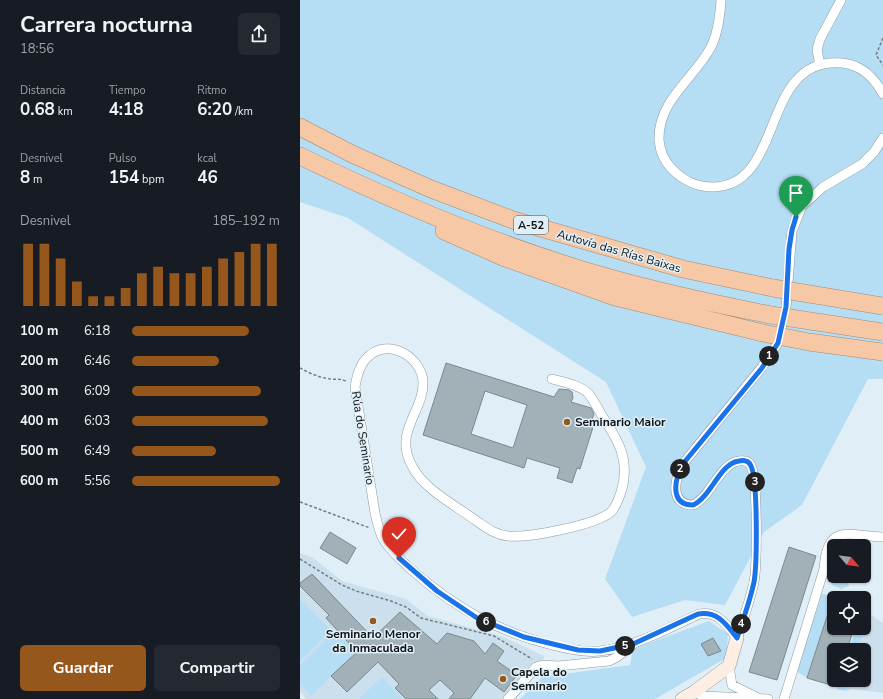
<!DOCTYPE html>
<html lang="es">
<head>
<meta charset="utf-8">
<style>
  body { margin:0; font-family:"Nunito Sans",sans-serif; background:#242831; color:#f1f3f6; height:100vh; display:flex; flex-direction:column; font-size:15px; white-space:nowrap }
  * { box-sizing:border-box; margin:0 }
  p { font-size:13px; color:#9ea1a6 }
  .icon { flex:none; width:22px; height:22px; fill:none; stroke:currentColor; stroke-width:2; stroke-linecap:round; stroke-linejoin:round }
  .map { position:relative; flex:1; overflow:hidden }
  .details { display:flex; flex-direction:column; background:#171b24; width:300px }
  .details>* { flex:none }
  .needle { width:26px; rotate:118deg }
  .tools { position:absolute; left:527px; top:539px; display:grid; gap:8px }
  .tools a { display:grid; place-items:center; width:44px; height:44px; border-radius:6px; background:#171b24; box-shadow:0 1px 3px #0004; font-size:20px }
  .pin { position:absolute; display:grid; place-items:center; width:34px; height:34px; color:#fff; margin:-41px -17px; border-radius:50% 50% 50% 0; rotate:-45deg; box-shadow:0 0 4px #0007 }
  .pin .icon { rotate:45deg }
  .km { position:absolute; width:20px; height:20px; margin:-10px; border-radius:50%; background:#222; color:#fff; font-size:11px; line-height:20px; text-align:center }
  .round { display:grid; place-items:center; flex:none; width:42px; height:42px; border-radius:6px; background:#242831 }
  .headline { display:flex; align-items:center; justify-content:space-between; height:68px; padding:0 20px }
  h1 { font-size:22px; font-weight:700; line-height:30px }
  .stats { display:grid; grid-template-columns:repeat(3,1fr); gap:6px; height:68px; padding:4px 20px }
  .stats div { display:grid; align-content:center }
  .stats b { font-size:17px; font-weight:700 }
  .stats small { font-size:11px; font-weight:400 }
  .stats p { font-size:11px }
  .chart { height:112px; padding:8px 20px }
  .chart p { display:flex; justify-content:space-between }
  .chart svg { width:100%; height:72px; margin-top:4px; stroke:#96571d; stroke-width:6 }
  .button { display:flex; gap:8px; margin-top:auto; padding:8px 20px }
  .button a { flex:1; height:46px; border-radius:6px; background:#96571d; color:#fff; font-size:16px; font-weight:700; line-height:46px; text-align:center }
  .button a+a { background:#242831; color:#f1f3f6 }
  ul { padding:0 20px; list-style:none; font-size:13px }
  li { display:grid; grid-template-columns:64px 48px 1fr; align-items:center; height:30px }
  li i { height:10px; border-radius:5px; background:#96571d }
  main { display:flex; flex:1; min-height:0 }
  .map>svg:first-child { display:block }
  .built { fill:#cbe0ec }
  .green { fill:#b5ddf3 }
  .building { fill:#a2b1b8; stroke:#7a888f; fill-rule:evenodd }
  .lines { fill:none; stroke-linecap:round; stroke-linejoin:round }
  .street-casing { stroke:#8d9ba2; stroke-width:10 }
  .secondary-casing { stroke:#8d9ba2; stroke-width:14 }
  .highway-casing { stroke:#a58973; stroke-width:18 }
  .path { stroke:#747e84; stroke-width:1.5; stroke-dasharray:3 2; stroke-linecap:butt }
  .street { stroke:#fff; stroke-width:9 }
  .secondary { stroke:#fdeee4; stroke-width:13 }
  .highway { stroke:#f7c8a5; stroke-width:17 }
  .highway-bridge-casing { stroke:#a58973; stroke-width:18; stroke-linecap:butt }
  .highway-bridge { stroke:#f7c8a5; stroke-width:17 }
  .route-casing { stroke:#fff; stroke-width:8 }
  .route { stroke:#1a73e8; stroke-width:5 }
  .poi-dot { fill:#96571d; stroke:#e0eff7; stroke-width:1.5 }
  .labels { text-anchor:middle; stroke-width:3; stroke-linejoin:round; paint-order:stroke }
  .shield { fill:#e0eff7; stroke:#4d555a; stroke-width:1 }
  .shield-label { font-size:11px; font-weight:bold; fill:#0e1316 }
  .street-label { font-size:12px; fill:#0e1316; stroke:#e0eff7 }
  .poi-label { font-size:12px; font-weight:bold; fill:#0e1316; stroke:#e0eff7; text-anchor:start }
</style>
</head>
<body>
<main>
<section class="details">
<div class="headline"><div><h1>Carrera nocturna</h1><p>18:56</p></div><a class="round"><svg class="icon" aria-label="share" viewBox="0 0 24 24"><path d="M12 15V3M7 8l5-5 5 5M5 13v7h14v-7"/></svg></a></div>
<div class="stats">
<div><p>Distancia</p><b>0.68<small> km</small></b></div>
<div><p>Tiempo</p><b>4:18</b></div>
<div><p>Ritmo</p><b>6:20<small> /km</small></b></div>
</div>
<div class="stats">
<div><p>Desnivel</p><b>8<small> m</small></b></div>
<div><p>Pulso</p><b>154<small> bpm</small></b></div>
<div><p>kcal</p><b>46</b></div>
</div>
<div class="chart"><p><span>Desnivel</span>185–192 m</p>
<svg viewBox="0 0 160 44" preserveAspectRatio="none"><path d="M5 44V6M15 44V6M25 44V15M35 44V29M45 44V38M55 44V38M65 44V33M75 44V24M85 44V20M95 44V24M105 44V24M115 44V20M125 44V15M135 44V11M145 44V6M155 44V6"/></svg>
</div>
<ul>
<li><b>100 m</b>6:18<i style="width:79%"></i></li>
<li><b>200 m</b>6:46<i style="width:59%"></i></li>
<li><b>300 m</b>6:09<i style="width:87%"></i></li>
<li><b>400 m</b>6:03<i style="width:92%"></i></li>
<li><b>500 m</b>6:49<i style="width:57%"></i></li>
<li><b>600 m</b>5:56<i style="width:100%"></i></li>
</ul>
<div class="button"><a>Guardar</a><a>Compartir</a></div>
</section>
<div class="map">
<svg width="583" height="699" viewBox="0 0 583 699">
  <rect width="100%" height="100%" fill="#e0eff7"/>
  <path class="built" d="M0,553l12,4 30,24 64,18 22,17 76,21 40,19 -1,15 -11,9 -16,19h-210l-6,-8z
    M570,614l13,9v70l-31,-4 -6,2 4,-11h14v-30h-5z"/>
  <path class="green" d="M0,0h583v379h-15l-66,126 -38,27 -39,73 -40,-5 -53,17 -27,-38 41,-112 -40,-85 -258,-164 -48,-16z
    M535,576h12l2,10 -8,3 -9,-4z
    M522,594l12,3 -27,81 -11,-7z
    M0,599l31,31 -31,31z
    M564,615l4,2 -9,33h-10l7,-22h8z
    M409,621l19,13 -2,24 -71,41h-135l22,-22 88,-12 3,-16z
    M35,630l21,22 -45,44 -11,-12v-19z
    M82,677l21,22h-44z
    M540,680h10l-4,11 -9,-2z"/>
  <path class="building" d="M146,363l108,34 5,-8 10,1 3,2 1,6 -2,4 20,6 3,6 -3,9 3,1 -14,45 -3,-1 -5,15 -15,-5 3,-10 -33,-10 -3,10 -101,-33zM185,391l42,14 -14,43 -42,-14z
    M30,532l26,16 -9,16 -27,-16z
    M489,547l27,9 -39,124 -28,-8z
    M12,574l61,64 27,-26 37,32 10,-11 27,8 11,13 8,-11 11,8 -7,10 20,14 -13,17 -19,-14 -15,21h-21l5,-6 -14,-13 -11,10 9,9h-32l-11,-11 4,-4 -21,-22 -31,30 -16,-16 26,-24 -31,-34 3,-3 -29,-29v-3z
    M532,601h2v27h20l-7,22h-13v36l-27,-8z
    M413,638l8,13 -13,5 -7,-12z"/>
  <g class="lines">
    <defs>
      <path id="street" d="M421,0c-1,16 -3,33 -10,47 -17,32 -53,53 -52,93 1,11 5,21 13,29 12,12 24,18 41,18 73,-1 46,-131 129,-124 20,2 32,14 41,31
        M520,65l-3,-15 3,-11 21,-39
        M252,379c10,3 28,6 36,14 5,6 9,14 13,21 17,26 30,46 20,78 -2,6 -5,14 -9,19 -14,14 -84,27 -104,25 -12,-1 -21,-8 -30,-14 -20,-15 -55,-33 -66,-56 -19,-35 12,-54 11,-84 -1,-24 -33,-44 -53,-27 -10,8 -13,20 -15,32l20,126c2,9 4,18 8,26 8,13 20,23 31,33 43,37 83,59 138,73 15,4 32,8 48,6 35,-4 67,-22 99,-37 19,-3 27,10 38,24
        M437,638c6,-18 13,-37 17,-56 3,-16 4,-103 -3,-116 -2,-5 -7,-6 -12,-5 -19,2 -28,36 -46,44 -24,0 -18,-26 -11,-40l80,-98 16,-24 8,-36 6,-76 10,-25 21,-19 39,-23 12,-12 9,-14
        M429,666l3,19 26,13
        M394,692l9,4 65,3
        M208,699l28,-32 7,-2 15,1 51,-5 8,-4 15,-12
        M484,699l40,-130c3,-47 24,-33 59,-32"/>
      <path id="secondary" d="M382,699l12,-7 35,-26 8,-28"/>
      <path id="highway" d="M0,127l52,27 79,35 82,31 170,49 90,19
        M0,156c97,47 199,90 303,120 56,16 112,28 168,39
        M144,231l61,27 110,39 148,36"/>
    </defs>
    <use href="#street" class="street-casing"/>
    <use href="#secondary" class="secondary-casing"/>
    <use href="#highway" class="highway-casing"/>
    <path class="path" d="M583,38l-7,17 7,10
      M0,368c9,5 20,10 31,11 6,1 11,-1 16,3
      M0,502l70,26
      M0,559l42,26 14,6 35,10 15,6 15,11 73,18 38,23"/>
    <use href="#street" class="street"/>
    <use href="#secondary" class="secondary"/>
    <use href="#highway" class="highway"/>
    <defs>
      <path id="highway-bridge" d="M473,288l110,18
        M471,315l112,17
        M463,333l46,9 74,10"/>
    </defs>
    <use href="#highway-bridge" class="highway-bridge-casing"/>
    <use href="#highway-bridge" class="highway-bridge"/>
  </g>
  <g class="lines">
    <defs>
      <path id="route" d="M99,558l38,33 40,27 47,19 54,13 22,1 33,-7 65,-30c20,-3 28,10 39,24 6,-18 13,-37 17,-56 3,-17 4,-102 -3,-116 -2,-5 -7,-6 -12,-5 -19,2 -28,36 -46,44 -24,0 -18,-26 -11,-40l80,-97 16,-25 8,-36 3,-58 3,-19 4,-13"/>
    </defs>
    <use href="#route" class="route-casing"/>
    <use href="#route" class="route"/>
  </g>
  <g class="poi-dot">
    <circle cx="267" cy="422" r="4"/>
    <circle cx="73" cy="621" r="4"/>
    <circle cx="203" cy="679" r="4"/>
  </g>
  <g class="labels">
    <rect class="shield" x="214" y="216" width="34" height="18" rx="3"/>
    <g class="shield-label">
      <text x="231" y="229">A-52</text>
    </g>
    <g class="street-label">
      <text transform="translate(319 251) rotate(16)" y="4">Autovía das Rías Baixas</text>
      <text transform="translate(63 438) rotate(81)" y="4">Rúa do Seminario</text>
    </g>
    <g class="poi-label">
      <text x="275" y="426">Seminario Maior</text>
      <text x="73" y="638" text-anchor="middle">Seminario Menor<tspan x="73" dy="14">da Inmaculada</tspan></text>
      <text x="211" y="676">Capela do<tspan x="211" dy="14">Seminario</tspan></text>
    </g>
  </g>
</svg>
<div class="tools">
<a><svg class="needle" viewBox="-14 -14 28 28"><path d="M0-13l5 13h-10z" fill="#e53935"/><path d="M0 13l5-13h-10z" fill="#9ea1a6"/></svg></a>
<a><svg class="icon" aria-label="locate" viewBox="0 0 24 24"><circle cx="12" cy="12" r="6"/><path d="M12 2v4M12 18v4M2 12h4M18 12h4"/></svg></a>
<a><svg class="icon" aria-label="layers" viewBox="0 0 24 24"><path d="M12 4l9 5-9 5-9-5zM3 14l9 5 9-5"/></svg></a>
</div>
<div class="pin" style="left:496px;top:217px;background:#1e9e55"><svg class="icon" aria-label="arrive" viewBox="0 0 24 24"><path d="M6 21V4h12l-3 4 3 4H6"/></svg></div>
<div class="pin" style="left:99px;top:558px;background:#d93025"><svg class="icon" aria-label="check" viewBox="0 0 24 24"><path d="M5 12l5 5 9-10"/></svg></div>
<b class="km" style="left:469px;top:356px">1</b>
<b class="km" style="left:380px;top:469px">2</b>
<b class="km" style="left:455px;top:482px">3</b>
<b class="km" style="left:441px;top:624px">4</b>
<b class="km" style="left:325px;top:646px">5</b>
<b class="km" style="left:186px;top:622px">6</b>
</div>
</main>
</body>
</html>
